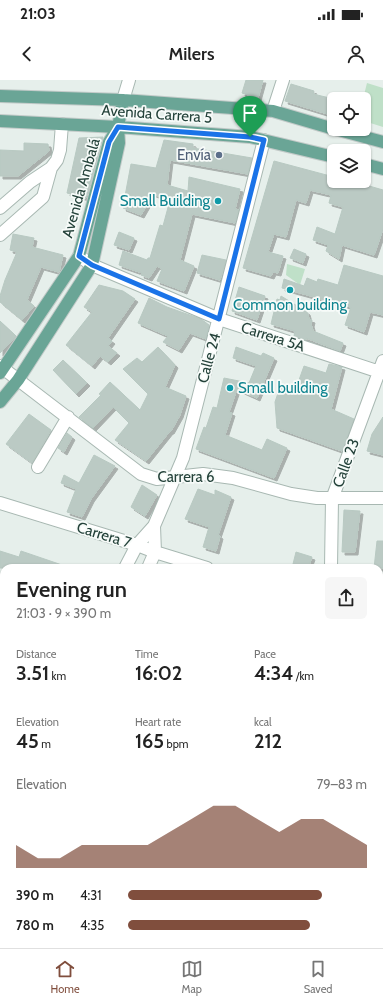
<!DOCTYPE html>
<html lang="en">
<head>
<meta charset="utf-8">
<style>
  body { margin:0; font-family:Cabin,sans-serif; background:#f6f6f6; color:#222; height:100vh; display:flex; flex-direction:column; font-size:15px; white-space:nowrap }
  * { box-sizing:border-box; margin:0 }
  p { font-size:13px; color:#767676 }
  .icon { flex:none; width:22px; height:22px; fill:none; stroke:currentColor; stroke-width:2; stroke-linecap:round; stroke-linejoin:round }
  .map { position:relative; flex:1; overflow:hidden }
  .details { position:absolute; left:0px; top:484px; width:383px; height:384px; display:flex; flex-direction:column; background:#fff; border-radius:12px 12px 0 0; box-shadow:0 1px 3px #0004 }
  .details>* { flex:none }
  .tools { position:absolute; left:327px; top:12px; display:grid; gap:8px }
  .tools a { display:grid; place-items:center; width:44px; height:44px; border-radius:6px; background:#fff; box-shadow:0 1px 3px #0004; font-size:20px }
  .pin { position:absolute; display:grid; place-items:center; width:34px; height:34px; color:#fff; margin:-41px -17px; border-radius:50% 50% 50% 0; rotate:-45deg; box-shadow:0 0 4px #0007 }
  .pin .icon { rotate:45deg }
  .round { display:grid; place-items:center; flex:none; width:42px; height:42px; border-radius:6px; background:#f6f6f6 }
  .headline { display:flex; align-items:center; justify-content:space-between; height:68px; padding:0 16px }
  h1 { font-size:22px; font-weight:600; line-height:30px }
  .stats { display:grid; grid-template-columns:repeat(3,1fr); gap:6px; height:68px; padding:4px 16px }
  .stats div { display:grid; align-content:center }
  .stats b { font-size:20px; font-weight:600 }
  .stats small { font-size:11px; font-weight:400 }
  .stats p { font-size:11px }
  .chart { height:112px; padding:8px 16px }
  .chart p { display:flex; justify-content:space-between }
  .chart svg { width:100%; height:72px; margin-top:4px; fill:#804e3d; opacity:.7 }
  ul { padding:0 16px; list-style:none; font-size:13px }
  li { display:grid; grid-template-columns:64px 48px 1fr; align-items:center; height:30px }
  li i { height:10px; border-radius:5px; background:#804e3d }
  .status { display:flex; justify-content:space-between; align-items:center; height:28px; padding:0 20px; background:#fff; direction:ltr }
  .status svg { height:11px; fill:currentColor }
  header { display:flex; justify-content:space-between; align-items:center; height:52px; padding:0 16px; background:#fff; font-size:18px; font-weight:600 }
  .menu { display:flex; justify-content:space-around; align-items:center; height:56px; border-top:1px solid #e0e0e0; background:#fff; font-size:11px; color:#767676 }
  .menu a { display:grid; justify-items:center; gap:2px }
  .menu .current { color:#804e3d }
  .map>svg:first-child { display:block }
  .built { fill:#d4dfda }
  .green { fill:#bfe0c8 }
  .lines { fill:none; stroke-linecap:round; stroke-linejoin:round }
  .stream { stroke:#8ec9d4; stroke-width:3 }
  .building { fill:#bbcac4; stroke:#b8c9c2; filter:url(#shadow) }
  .minor-casing { stroke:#a8b8b2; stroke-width:14 }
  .major-casing { stroke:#c2cac8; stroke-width:14 }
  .minor { stroke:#fff; stroke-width:12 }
  .major { stroke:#6aa596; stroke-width:12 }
  .route-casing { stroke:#fff; stroke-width:8 }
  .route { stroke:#1a73e8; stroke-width:5 }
  .service-dot { fill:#5c6f8a; stroke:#f7fbf9; stroke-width:1.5 }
  .culture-dot { fill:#0f9aa8; stroke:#f7fbf9; stroke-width:1.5 }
  .labels { text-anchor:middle; stroke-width:3.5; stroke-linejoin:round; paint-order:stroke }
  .street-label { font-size:15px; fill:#24423a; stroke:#f7fbf9 }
  .service-label { font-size:15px; fill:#4e5e75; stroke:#f7fbf9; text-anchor:end }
  .culture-label { font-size:15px; fill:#0d838f; stroke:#f7fbf9; text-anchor:end }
</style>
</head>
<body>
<div class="status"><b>21:03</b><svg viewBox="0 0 49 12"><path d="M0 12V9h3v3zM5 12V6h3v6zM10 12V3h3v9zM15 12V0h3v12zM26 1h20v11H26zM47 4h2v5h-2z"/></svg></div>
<header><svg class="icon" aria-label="back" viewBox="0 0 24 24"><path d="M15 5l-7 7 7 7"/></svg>Milers<svg class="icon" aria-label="person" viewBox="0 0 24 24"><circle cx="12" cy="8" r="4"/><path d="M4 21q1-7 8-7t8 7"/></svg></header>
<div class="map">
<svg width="383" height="868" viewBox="0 0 383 868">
  <defs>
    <filter id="shadow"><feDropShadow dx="3" dy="3" stdDeviation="0" flood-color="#0004"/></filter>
  </defs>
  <rect width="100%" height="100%" fill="#e6efeb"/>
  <path class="built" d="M0,541l4,1v152l-4,-3z
    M0,726h4v56l-4,-3z
    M379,833l4,1v34h-302l3,-4h295z"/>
  <path class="green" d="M367,3l16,5v39l-19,-6 -1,-22z
    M287,184l18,5 -5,16 -14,-10z"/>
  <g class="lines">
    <path class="stream" d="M0,760l4,1
      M379,801l4,3"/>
  </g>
  <path class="building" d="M246,0h17l-5,18 -16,-5z
    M291,4l23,7 -1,3 21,5v17l-49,-15z
    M103,57l-17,61 -19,-5 12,-55z
    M164,60l29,4v4l59,10 -4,16 -78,-14 -3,25 21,6 1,-14 51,12 -5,20 4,1 -4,13 -43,-9 -12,46 14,6 -10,25 -27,-10 5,-12 -5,-3 -8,12 -8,-3 1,-2 -23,-8 4,-14 24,9 1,-2h2l10,-33 3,1 7,-26 -17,-6 -12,21 -18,-7 6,-11 -4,-1 6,-32 25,4z
    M24,63l24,1 1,7 -31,25h-18v-26l24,1z
    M274,81l60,16v4h18l31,9v39l-9,26 -32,-10 -3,14 -13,-8 2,-6 -15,-5 4,-13 18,7 8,-27 -14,-4 2,-8 -21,-5 -4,13 -10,-3 -10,37 -12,-3 -6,18 15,4 -5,17 -5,-1 -2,4 -28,-8z
    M119,152l15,6 -5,12 -15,-5z
    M13,154l21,4 -2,9 31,8 -4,17 -18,-5 -14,33 7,6 -12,14 -22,-18v-6l5,-16 12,-28 -7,-2z
    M294,169l12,5 -3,9 -13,-5z
    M202,175l24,5 -6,20 -23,-7z
    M344,185l39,11v39l-13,-3 -6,20 -19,-7 6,-18 -69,-19 2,-9 20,7 3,-8 10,4 1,-3 20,6z
    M99,205l24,6 12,8 -27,39 4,3 -4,5 9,7 -9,9 -8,-6 -8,10 -26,-21 26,-33 -8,-5z
    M239,207l26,9 -8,24 -25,-9z
    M281,216l26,16 2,7 3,1 -1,4 2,7 30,12 -3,8 -34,-13v2l-12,-4 1,-5 -24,-7 6,-25 3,1z
    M149,218l18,9 34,12 8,6 -3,14 -16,-6 -11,17 -16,-8 5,-6 -30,-13z
    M0,241l16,15 -16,17z
    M158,267l17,18 -10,22 21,9 -6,19 -9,16h-1l-24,30 -31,-21 14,-17 -16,-16 -20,21 -14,-11 22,-22 -2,-1 11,-12 30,28 8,-16 -25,-25 14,-11 5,4z
    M236,267l25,9 2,-3 11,5 -17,40 -20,-9 -8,23 3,1 -7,22 37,15 5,-11 20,9 -13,30 -78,-29 8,-22 2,1 7,-21 4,1 7,-30 25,5 7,-17 -23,-8z
    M63,280l24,23 -11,11 -23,-24z
    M329,284l13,3 -11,42 23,10 -12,32 -65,-23 -2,-26 5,-15 14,7 10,-28 22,7z
    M29,334l22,16 -19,33 -26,-19z
    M383,337v38l-16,-4 5,-17z
    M67,353l5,4 -8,15 -6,-4z
    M94,375l21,11 -24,33 -9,18 -15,-5 9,-23 -15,-6 3,-8 15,8z
    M142,405l15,10 -12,21 -14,-9z
    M198,409l17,6v-5l16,7 -13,38 2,1 -4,15 -13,-4 6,-20 -24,-8z
    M344,430l16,1 -5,41h-13z
    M377,461h6v27h-9z
    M0,471l19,6 2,-6 44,15v2h-65z
    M296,472l16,5 -4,11h-16z"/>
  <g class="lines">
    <defs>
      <path id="minor" d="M123,20l6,-20
        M273,31l10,-31
        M0,128l30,-26 21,-14
        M0,155l43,-38 8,-29 6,-8 3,-10 2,-26
        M79,176l13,9 127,54 164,54
        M0,286l141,108 16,5 46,-5 30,4 58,16 26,4h66
        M38,387l30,-50
        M0,423l137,42 18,7 52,16
        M125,488l12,-23 17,-19 29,-68 81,-318
        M148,488l7,-16 -1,-26
        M331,488l1,-69 51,-138
        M379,539l4,2
        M379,749l4,9"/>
      <path id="major" d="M0,16l123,4 150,11 61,18
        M0,41l118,6 132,10 84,20
        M335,49l48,13
        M364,84l19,5
        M0,293l79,-117 30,-114 9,-15
        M0,322l18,-22 74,-115 27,-122 -1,-16 5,-27
        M0,520l4,1
        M0,535l4,2
        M379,638l4,1
        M379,656l4,2"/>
    </defs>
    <use href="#minor" class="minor-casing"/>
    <use href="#major" class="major-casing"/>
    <use href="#minor" class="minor"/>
    <use href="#major" class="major"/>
  </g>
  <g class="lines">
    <defs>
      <path id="route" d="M118,47l132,10 14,3 -45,179 -127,-54 -13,-9 30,-114z"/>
    </defs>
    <use href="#route" class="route-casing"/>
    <use href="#route" class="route"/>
  </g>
  <circle class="service-dot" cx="219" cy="75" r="4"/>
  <g class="culture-dot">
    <circle cx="218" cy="121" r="4"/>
    <circle cx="290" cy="210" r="4"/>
    <circle cx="230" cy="308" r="4"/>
  </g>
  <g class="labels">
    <g class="street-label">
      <text transform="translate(157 34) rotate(4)" y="5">Avenida Carrera 5</text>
      <text transform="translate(81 108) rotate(-74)" y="5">Avenida Ambalá</text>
      <text transform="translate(273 257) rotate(18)" y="5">Carrera 5A</text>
      <text transform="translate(209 278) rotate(-75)" y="5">Calle 24</text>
      <text transform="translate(346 383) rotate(-70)" y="5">Calle 23</text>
      <text x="186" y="402">Carrera 6</text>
      <text transform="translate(104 455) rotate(17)" y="5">Carrera 7</text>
    </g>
    <g class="service-label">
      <text x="211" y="80">Envía</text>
    </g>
    <g class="culture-label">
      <text x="210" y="126">Small Building</text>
      <text x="290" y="230" text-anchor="middle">Common building</text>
      <text x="238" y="313" text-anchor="start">Small building</text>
    </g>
  </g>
</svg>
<div class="tools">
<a><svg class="icon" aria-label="locate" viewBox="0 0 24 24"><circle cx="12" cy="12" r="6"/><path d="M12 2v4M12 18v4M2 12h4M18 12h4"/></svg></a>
<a><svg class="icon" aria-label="layers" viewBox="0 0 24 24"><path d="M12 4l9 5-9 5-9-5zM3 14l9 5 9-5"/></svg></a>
</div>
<div class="pin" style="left:250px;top:57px;background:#1e9e55"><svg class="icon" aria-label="arrive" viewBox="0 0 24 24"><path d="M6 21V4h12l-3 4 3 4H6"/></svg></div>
<section class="details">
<div class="headline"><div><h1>Evening run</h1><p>21:03 · 9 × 390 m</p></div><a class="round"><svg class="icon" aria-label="share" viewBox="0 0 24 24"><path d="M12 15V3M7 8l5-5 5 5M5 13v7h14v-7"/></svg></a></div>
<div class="stats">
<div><p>Distance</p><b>3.51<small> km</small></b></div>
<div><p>Time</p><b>16:02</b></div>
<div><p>Pace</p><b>4:34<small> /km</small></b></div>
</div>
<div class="stats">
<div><p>Elevation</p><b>45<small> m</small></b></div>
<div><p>Heart rate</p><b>165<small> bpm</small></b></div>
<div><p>kcal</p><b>212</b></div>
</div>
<div class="chart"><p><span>Elevation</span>79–83 m</p>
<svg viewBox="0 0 160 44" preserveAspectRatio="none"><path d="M0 44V30L10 38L20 38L30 30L40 30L50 30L60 30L70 22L80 14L90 6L100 6L110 14L120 22L130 14L140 14L150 22L160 30V44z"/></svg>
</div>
<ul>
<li><b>390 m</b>4:31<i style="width:81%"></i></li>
<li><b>780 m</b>4:35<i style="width:76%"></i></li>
</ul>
</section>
</div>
<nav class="menu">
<a class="current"><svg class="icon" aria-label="home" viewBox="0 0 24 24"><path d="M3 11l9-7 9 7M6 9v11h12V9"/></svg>Home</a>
<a><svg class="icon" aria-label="map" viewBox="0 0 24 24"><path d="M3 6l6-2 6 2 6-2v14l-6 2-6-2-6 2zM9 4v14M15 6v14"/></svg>Map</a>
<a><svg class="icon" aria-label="saved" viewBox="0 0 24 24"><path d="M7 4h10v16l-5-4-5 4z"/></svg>Saved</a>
</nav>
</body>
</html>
